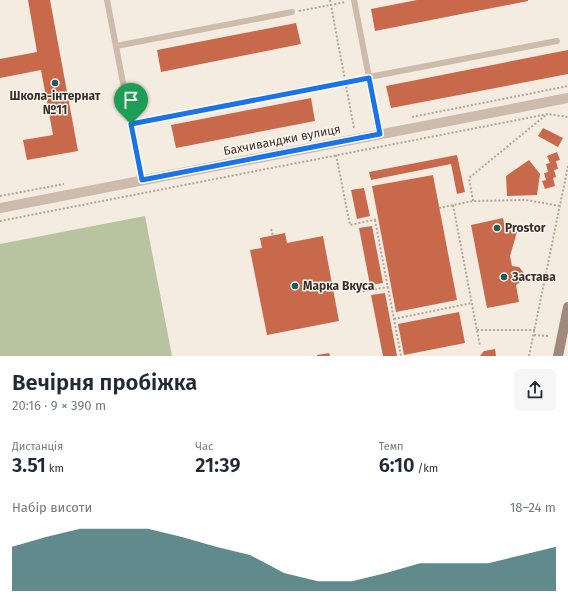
<!DOCTYPE html>
<html lang="uk">
<head>
<meta charset="utf-8">
<style>
  body { margin:0; font-family:"Fira Sans",sans-serif; background:#f6f6f7; color:#1f2937; height:100vh; display:flex; flex-direction:column; font-size:15px; white-space:nowrap }
  * { box-sizing:border-box; margin:0 }
  p { font-size:13px; color:#747a83 }
  .icon { flex:none; width:22px; height:22px; fill:none; stroke:currentColor; stroke-width:2; stroke-linecap:round; stroke-linejoin:round }
  .map { position:relative; height:356px; overflow:hidden }
  .details { display:flex; flex-direction:column; background:#fff; flex:1 }
  .details>* { flex:none }
  .pin { position:absolute; display:grid; place-items:center; width:34px; height:34px; color:#fff; margin:-41px -17px; border-radius:50% 50% 50% 0; rotate:-45deg; box-shadow:0 0 4px #0007 }
  .pin .icon { rotate:45deg }
  .round { display:grid; place-items:center; flex:none; width:42px; height:42px; border-radius:6px; background:#f6f6f7 }
  .summary { display:flex; align-items:center; justify-content:space-between; height:68px; padding:0 12px }
  h1 { font-size:22px; font-weight:600; line-height:30px }
  .metrics { display:grid; grid-template-columns:repeat(3,1fr); gap:6px; height:68px; padding:4px 12px }
  .metrics div { display:grid; align-content:center }
  .metrics b { font-size:20px; font-weight:600 }
  .metrics small { font-size:11px; font-weight:400 }
  .metrics p { font-size:11px }
  .chart { height:112px; padding:8px 12px }
  .chart p { display:flex; justify-content:space-between }
  .chart svg { width:100%; height:72px; margin-top:4px; fill:#1f5a5e; opacity:.7 }
  .map>svg:first-child { display:block }
  .green { fill:#b8c4a0 }
  .building { fill:#c8694b }
  .lines { fill:none; stroke-linecap:round; stroke-linejoin:round }
  .path { stroke:#b9a596; stroke-width:2; stroke-dasharray:2 2; stroke-linecap:butt }
  .service { stroke:#cdbbac; stroke-width:6 }
  .tertiary { stroke:#cdbbac; stroke-width:10 }
  .secondary { stroke:#a18a7d; stroke-width:10 }
  .route-casing { stroke:#fff; stroke-width:8 }
  .route { stroke:#1a73e8; stroke-width:5 }
  .poi-dot { fill:#1f5a5e; stroke:#fbf5ee; stroke-width:1.5 }
  .labels { text-anchor:middle; stroke-width:3; stroke-linejoin:round; paint-order:stroke }
  .poi-label { font-size:12px; font-weight:bold; fill:#3b302b; stroke:#fbf5ee; text-anchor:start }
  .street-label { font-size:12px; fill:#3b302b; stroke:#fbf5ee }
</style>
</head>
<body>
<div class="map">
<svg width="568" height="356" viewBox="0 0 568 356">
  <rect width="100%" height="100%" fill="#f4ebe1"/>
  <path class="green" d="M145,216l27,140h-172v-112z"/>
  <path class="building" d="M28,0h22l28,151 -51,9 -4,-20 30,-5 -12,-65 -41,8v-19l37,-7z
    M417,0h111v1l-153,30 -4,-22z
    M296,23l5,21 -140,28 -4,-22z
    M568,50v24l-177,34 -5,-22z
    M311,98l4,23 -139,27 -5,-23z
    M543,128l20,10 -5,9 -20,-11z
    M557,152l3,8 -4,1 2,8 -4,1 2,7 -3,1 2,8 -10,3 -3,-8 4,-1 -2,-7 4,-1 -2,-8 4,-1 -3,-7z
    M457,155l8,37 -8,2 -6,-30 -80,16 -2,-8z
    M529,160l11,14 -3,21 -30,1 -1,-20z
    M433,175l24,125 -61,12 -24,-126z
    M364,188l6,28 -13,3 -6,-29z
    M503,218l2,11 12,3 -7,24 2,10 7,1 5,6 -2,8 -6,4 3,17 -32,6 -16,-83z
    M372,226l11,57 -13,2 -11,-57z
    M285,233l2,10 36,-7 16,85 -72,14 -17,-85 12,-2 -2,-10z
    M385,293l12,63h-14l-12,-61z
    M459,312l6,31 -61,12 -6,-31z
    M495,349l1,7h-16l4,-5z
    M329,353l1,3h-13v-1z"/>
  <g class="lines">
    <path class="path" d="M330,0l24,128
      M299,11l47,-9
      M315,88l47,-9
      M412,117l156,-31
      M336,155l14,70 28,-6
      M0,196l64,-12
      M473,201l-4,-23 78,-64
      M453,205l27,141
      M439,208l34,-7 53,-1 34,6
      M375,220l26,136
      M0,221l548,-107 20,3
      M271,229l2,7
      M359,292l29,-5
      M394,319l78,-16
      M477,330h58
      M534,335l15,1
      M529,356l39,-190"/>
    <path class="service" d="M107,0l35,181
      M354,0l26,134
      M116,46l176,-34
      M369,77l188,-36
      M131,124l177,-35"/>
    <path class="tertiary" d="M0,208l568,-110"/>
    <path class="secondary" d="M558,356l10,-49"/>
  </g>
  <g class="lines">
    <defs>
      <path id="route" d="M369,78l11,56 -238,46 -11,-56z"/>
    </defs>
    <use href="#route" class="route-casing"/>
    <use href="#route" class="route"/>
  </g>
  <g class="poi-dot">
    <circle cx="55" cy="83" r="4"/>
    <circle cx="497" cy="228" r="4"/>
    <circle cx="504" cy="277" r="4"/>
    <circle cx="295" cy="286" r="4"/>
  </g>
  <g class="labels">
    <g class="poi-label">
      <text x="55" y="100" text-anchor="middle">Школа-інтернат<tspan x="55" dy="14">№11</tspan></text>
      <text x="505" y="232">Prostor</text>
      <text x="512" y="281">Застава</text>
      <text x="303" y="290">Марка Вкуса</text>
    </g>
    <g class="street-label">
      <text transform="translate(282 140) rotate(-11)" y="4">Бахчиванджи вулиця</text>
    </g>
  </g>
</svg>
<div class="pin" style="left:131px;top:124px;background:#1e9e55"><svg class="icon" aria-label="arrive" viewBox="0 0 24 24"><path d="M6 21V4h12l-3 4 3 4H6"/></svg></div>
</div>
<section class="details">
<div class="summary"><div><h1>Вечірня пробіжка</h1><p>20:16 · 9 × 390 m</p></div><a class="round"><svg class="icon" aria-label="share" viewBox="0 0 24 24"><path d="M12 15V3M7 8l5-5 5 5M5 13v7h14v-7"/></svg></a></div>
<div class="metrics">
<div><p>Дистанція</p><b>3.51<small> km</small></b></div>
<div><p>Час</p><b>21:39</b></div>
<div><p>Темп</p><b>6:10<small> /km</small></b></div>
</div>
<div class="chart"><p><span>Набір висоти</span>18–24 m</p>
<svg viewBox="0 0 160 44" preserveAspectRatio="none"><path d="M0 44V17L10 11L20 6L30 6L40 6L50 11L60 17L70 22L80 33L90 38L100 38L110 33L120 27L130 27L140 27L150 22L160 17V44z"/></svg>
</div>
</section>
</body>
</html>
